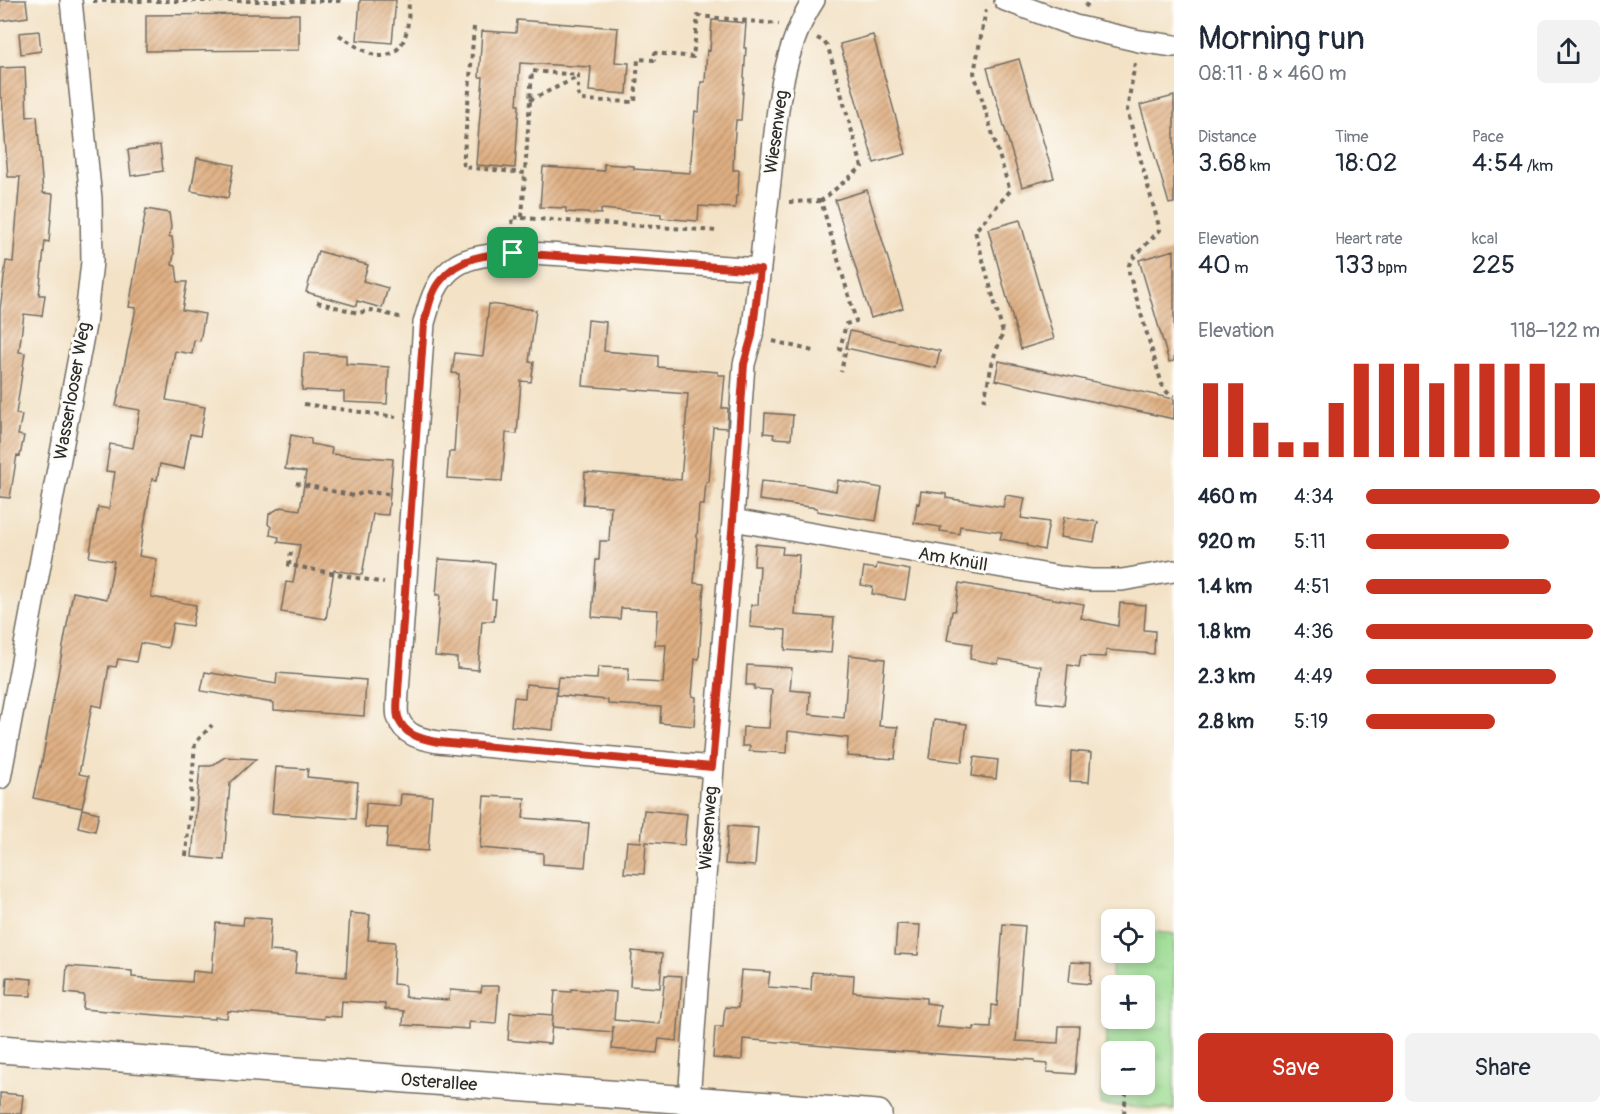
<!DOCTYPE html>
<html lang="en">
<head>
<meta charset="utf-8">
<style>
  body { margin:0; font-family:Pangolin,sans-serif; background:#f2f2f3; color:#1f2937; height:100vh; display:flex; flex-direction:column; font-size:22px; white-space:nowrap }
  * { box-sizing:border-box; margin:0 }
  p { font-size:20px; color:#747a83 }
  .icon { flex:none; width:33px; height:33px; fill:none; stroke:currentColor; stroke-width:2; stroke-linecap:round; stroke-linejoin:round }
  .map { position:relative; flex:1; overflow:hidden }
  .sheet { display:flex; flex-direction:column; background:#fff; width:450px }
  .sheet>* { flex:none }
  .controls { position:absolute; left:1101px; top:909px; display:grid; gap:12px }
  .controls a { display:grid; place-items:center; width:54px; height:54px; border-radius:9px; background:#fff; box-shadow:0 3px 9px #0003; font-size:30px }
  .pin { position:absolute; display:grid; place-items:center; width:51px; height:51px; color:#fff; margin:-26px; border-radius:12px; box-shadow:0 3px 9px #0006 }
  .round { display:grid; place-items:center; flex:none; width:63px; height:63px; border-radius:9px; background:#f2f2f3 }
  .overview { display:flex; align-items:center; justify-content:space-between; height:102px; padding:0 24px }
  h1 { font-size:33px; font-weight:600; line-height:45px }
  .stats { display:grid; grid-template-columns:repeat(3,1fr); gap:9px; height:102px; padding:6px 24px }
  .stats div { display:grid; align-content:center }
  .stats b { font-size:26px; font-weight:600 }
  .stats small { font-size:16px; font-weight:400 }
  .stats p { font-size:16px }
  .chart { height:168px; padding:12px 24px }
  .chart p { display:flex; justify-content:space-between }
  .chart svg { width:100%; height:108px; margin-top:6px; stroke:#c8321e; stroke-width:6 }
  .action { display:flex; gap:12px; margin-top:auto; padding:12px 24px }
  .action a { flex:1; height:69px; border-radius:9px; background:#c8321e; color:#fff; font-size:24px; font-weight:600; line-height:69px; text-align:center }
  .action a+a { background:#f2f2f3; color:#1f2937 }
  ul { padding:0 24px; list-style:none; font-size:20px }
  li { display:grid; grid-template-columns:96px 72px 1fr; align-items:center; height:45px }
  li i { height:15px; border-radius:8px; background:#c8321e }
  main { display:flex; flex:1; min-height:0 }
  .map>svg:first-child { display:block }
  .park { fill:url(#park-tufts); stroke:#62825e; stroke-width:1.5; fill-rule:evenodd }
  .building { fill:url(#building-hatch) }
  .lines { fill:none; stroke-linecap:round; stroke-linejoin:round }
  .minor-casing { stroke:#716b61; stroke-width:24 }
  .tertiary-casing { stroke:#716b61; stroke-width:30 }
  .path { stroke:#716b61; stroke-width:4; stroke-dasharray:4.5 4.5; stroke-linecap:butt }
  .minor { stroke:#fff; stroke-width:21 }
  .tertiary { stroke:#fff; stroke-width:27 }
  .route-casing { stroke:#fff; stroke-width:12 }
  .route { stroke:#c8321e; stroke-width:8 }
  .labels { text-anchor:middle; stroke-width:6; stroke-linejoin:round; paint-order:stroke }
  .street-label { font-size:18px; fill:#2b2b2b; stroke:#fdfcf7 }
</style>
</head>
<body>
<main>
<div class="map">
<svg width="1174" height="1114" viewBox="0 0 1174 1114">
  <defs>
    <pattern id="park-tufts" width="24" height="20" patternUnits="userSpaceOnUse" patternTransform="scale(1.5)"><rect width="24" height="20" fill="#9ada90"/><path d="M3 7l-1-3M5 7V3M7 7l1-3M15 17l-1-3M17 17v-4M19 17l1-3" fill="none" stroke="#85bb7c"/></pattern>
    <pattern id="building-hatch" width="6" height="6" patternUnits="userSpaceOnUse" patternTransform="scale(1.5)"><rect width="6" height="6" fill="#dfaf82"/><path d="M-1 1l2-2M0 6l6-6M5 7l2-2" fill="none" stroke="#b58f6b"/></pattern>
  </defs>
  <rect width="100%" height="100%" fill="#fdfcf7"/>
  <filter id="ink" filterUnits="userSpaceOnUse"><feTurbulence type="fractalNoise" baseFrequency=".0167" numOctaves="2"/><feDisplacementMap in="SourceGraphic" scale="12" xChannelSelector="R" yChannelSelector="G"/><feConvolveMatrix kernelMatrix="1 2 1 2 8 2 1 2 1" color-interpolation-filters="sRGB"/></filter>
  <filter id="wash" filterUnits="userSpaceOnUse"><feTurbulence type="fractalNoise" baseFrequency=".008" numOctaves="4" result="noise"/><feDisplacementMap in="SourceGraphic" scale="24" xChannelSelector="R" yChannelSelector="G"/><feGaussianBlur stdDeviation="1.35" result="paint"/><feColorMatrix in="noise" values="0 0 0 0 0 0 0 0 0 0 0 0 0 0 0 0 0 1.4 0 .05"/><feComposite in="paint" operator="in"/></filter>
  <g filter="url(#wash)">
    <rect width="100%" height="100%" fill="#f3e2c6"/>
    <path class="park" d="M1145,931l29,3v176l-74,-5 14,-152 30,-1zM1112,986h32v32h-32zM1112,1052h32v32h-32z"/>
    <g id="blocks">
      <path class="building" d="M0,0h26l2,17 -28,4z
        M360,0h36l-4,43 -35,-3z
        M260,14h39v36l-153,1v-36z
        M517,20l101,8 -3,34 14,1 -2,31 -38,-3 2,-24 -71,-4 -3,42h2l-4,63 -39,-3 7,-88h-4l3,-46 34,2z
        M712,20l34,3 -2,25h2l-5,72h-5l-2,25 -1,25h6l-1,26h-2l-1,12 -36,-2 -1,15 -37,-3v-4l-60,-5v5l-35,-2v-4l-26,-1 3,-40 61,4v-7l30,2v3l56,4 5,-62 4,1 2,-30h4l2,-32 3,1z
        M39,31l2,20 -20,3 -2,-21z
        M873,35l33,119 -32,9 -34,-119z
        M1019,59l35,119 -32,9 -35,-119z
        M25,67l2,50 10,-1 6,77 10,1 -4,48 -4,-1 -6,54h6l-3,21 -18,-2 -5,38 6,1 -9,61 6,1 -4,20 6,1 -4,20 -3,-1 -7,43 -10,-1v-187l6,-49 7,1 7,-85h-12l-6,-79h-2v-30z
        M1174,96v107l-5,1 -29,-99z
        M160,145l3,26 -32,5 -3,-26z
        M197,158l37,7 -6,33 -37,-7z
        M867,190l36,118 -32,10 -36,-118z
        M146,209l23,4 2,14 -2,10h3l2,17 -2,11 4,1 2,16h9l-5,28 23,4 -5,27 -6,-1 -2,14 -17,-3 -9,49 39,7 -5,29 -10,-2 -6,35 -24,-5 -3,16 -5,-1 -13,77 18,3 -6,38 45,8 -4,21 -19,-3 -5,25 -28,-5 -4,19 -18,-3 -2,8 -7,-1 -7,41 -10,-2 -13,69 10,2 -7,32 -49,-10 7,-32 1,1 32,-175 34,7 7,-38 -25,-4 9,-50 11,2 6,-37 -9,-1 4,-27 23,4 7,-38 -24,-4 20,-98 -7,-1z
        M1020,220l34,119 -33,10 -33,-120z
        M1174,250v111l-5,1 -30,-102z
        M318,251l50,14 -5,16 25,7 -6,20 -25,-7 -1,5 -50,-14z
        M489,304l47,6 -7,52h5l-3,20 -10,-1 -4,53 -11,-1 -4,48 -55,-3 2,-26h5l5,-78 -7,-1 3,-20 28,3z
        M588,320l18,2 -2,29 54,5v11l60,5v3h7l-3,33h6l-1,20 -14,-1 -4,55h-3l-2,23h-5l-5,78 10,1 -5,75h-4l-3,37 4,1 -2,29 -34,-3 1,-16 -53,-3v-4l-52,-5 2,-18 39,2 1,-12 31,1 -1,13 35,2 3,-38h-11l3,-35 -37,-2 -1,11 -28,-2 4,-57h3l1,-19h9l2,-35 -28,-2 2,-32 96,8 7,-86 -105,-8z
        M850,331l90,20 -4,17 -90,-20z
        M304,353l42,2v9l43,3 -2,37 -43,-2v-10l-42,-2z
        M999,361l175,38v20l-179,-39z
        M765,413l28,2 -2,24 -18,-1 1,-4 -10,-1z
        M291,435l20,4v5l21,4 -1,6 62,5 -5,56 -15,-1 -11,61 -28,-5 -8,49 -45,-7 5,-30 7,1 7,-38 -22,-3 1,-5 -9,-2 1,-8 -3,-3 1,-10 12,-7 19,3 6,-38 -21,-3z
        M838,480l44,8 -6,33 -59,-10v-3l-58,-8 2,-19 43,4 32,6z
        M921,491l25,3v4l57,9 3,-12 19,3 -4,20 28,4 -5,28 -17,-4v-2l-27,-5 2,-7 -42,-6 -1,8 -19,-3 1,-4 -27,-4 3,-20 2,1z
        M1064,517l34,5 -4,20 -34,-5z
        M755,544l28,3 -1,7 17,1 -4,60 39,3 -3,35 -46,-3 1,-20 -36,-3 1,-22h7l2,-39h-6z
        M439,559l56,4 -3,36h4l-2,22h-12l-4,49 -21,-2v-10l-22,-2 5,-61h-4z
        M877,564l33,6 -5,30 -33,-6 1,-7 -12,-2 3,-18 12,2z
        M959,583l125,21 -3,14 37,8 2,-23 26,2 -2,25 11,1 -1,23 -48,-4v7l-25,-1 -2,11 -11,-2 -4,40 -27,-3 4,-36 -42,-7 -1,5 -28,-5 2,-15 -25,-4 5,-29h3z
        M849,655l36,4 -6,67 19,1 -3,32 -48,-3 1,-18 -60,-7 -1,22 -38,-2 1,-5h-8l1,-19 26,1 3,-38 -18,-1v-4h-8l1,-20 45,3 -2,22 20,2 -1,22 35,4z
        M205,672l71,12 1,-11 89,7 -2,36 -90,-6v-7l-73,-12z
        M526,684l31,3 -4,43 -42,-4 3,-29 11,1z
        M934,720l33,4 -5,38 -33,-4z
        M1071,751l20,2 -2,29 -19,-1z
        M225,757l31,2 -26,24 -6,77 -32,-3 8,-91h11z
        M974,757l24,3 -2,19 -24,-3z
        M276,767l32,2 -1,8 51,5 -3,37 -83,-6z
        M401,794l31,2 -4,55 -42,-3 2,-20 -23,-1 1,-24 34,3z
        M484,796l41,2 -2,20 66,5 -4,44 -42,-3v-11l-63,-5z
        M82,809l17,4 -4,18 -17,-4z
        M644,810l43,4 -3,31 -38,-3 -2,32 -20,-1 3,-32 14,1z
        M728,826l30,2 -3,38 -30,-2z
        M350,913l20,2 -2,25 27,2 -2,42 12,1v12l44,3 1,-10 31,2 1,-6h17l-3,38 -27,-2v7l-66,-4 1,-14 -19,-2v-5l-43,-3 -1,16 -17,-1v3l-96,-8 -1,7 -12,-1v2l-22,-1 -110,-9 1,-14 -19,-2 2,-27 65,5v6l12,1v1l48,3 1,-11 19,2 4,-50 27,2 1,-8 27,2 -2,32 28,2 -2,20 51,4z
        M897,924l23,1 -2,30 -23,-1z
        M1003,924l22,2 -9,115 42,2 1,-17h20l-4,48 -28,-2 1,-8 -13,-1v-3l-176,-11 -116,-10 -1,21 -29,-2 2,-31h8l2,-20 13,1 3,-38 29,2 -2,15 43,3 1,-18 42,3 -1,17 73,6v5l14,2 -3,22 37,3v-3l17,1 1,-23 5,1z
        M632,951l30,3 -2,34 -30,-2z
        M1071,962l20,1 -1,21 -21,-2z
        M665,975l17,1 -5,65 -18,-2 -2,14 -45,-4 1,-23v6l-61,-5 3,-36 16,1v-3l45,3 -2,28 46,4z
        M7,977l25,2 -1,17 -25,-1z
        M510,1012l43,3 -3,29 -42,-4z
        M0,1093l23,2 -2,19h-21z"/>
    </g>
  </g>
  <g filter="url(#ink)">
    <use href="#blocks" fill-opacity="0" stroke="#716b61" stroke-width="1.5"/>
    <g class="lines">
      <defs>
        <path id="minor" d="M1005,0l70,26 64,15 35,5
          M733,520l327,57 31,3h31l52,-9
          M713,767l-275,-25c-16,-3 -34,-6 -40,-25 -2,-7 0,-18 0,-25l26,-369c6,-21 12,-45 33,-58 33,-21 126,-8 166,-5 46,3 91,6 137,9
          M0,778l85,-453 7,-63 -1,-63 -20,-199
          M689,1100l24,-333 20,-247 11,-156 8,-28c6,-52 12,-103 18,-155 6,-59 10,-130 44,-181"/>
        <path id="tertiary" d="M0,1049l878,65"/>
      </defs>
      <use href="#minor" class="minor-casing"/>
      <use href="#tertiary" class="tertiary-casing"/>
      <path class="path" d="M93,1h249
        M1085,7l6,-7
        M474,27l-11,140 62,6 7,-102 46,4v19l3,6 54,2 3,-43 16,1 1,-7 38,4 5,-41 81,8
        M339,35c11,7 22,15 33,19 6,3 12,2 18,0 20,-9 18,-35 19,-54
        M817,38l6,3 5,6 34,120 -41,34 35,120 -10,3 -6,25 5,4 -4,19
        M1135,63l-8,47 33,120 -28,29 -3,6v8l34,115 7,7 4,1
        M530,100l48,-23
        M789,202l31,-1
        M522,218l195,13
        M513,233l-1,-16 10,1 3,-45
        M317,302l41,11 13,-3 32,8
        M773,341l40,10
        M984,401l9,-42 10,-26 -28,-102 35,-40 -36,-118 12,-63
        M304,404l92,13
        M296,483l58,13 11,-4 25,2
        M291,552l-2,13 95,18
        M186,856l9,-113 17,-18
        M1124,1114l3,-30"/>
      <use href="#minor" class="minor"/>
      <use href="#tertiary" class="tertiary"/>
    </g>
  </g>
  <g class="lines" filter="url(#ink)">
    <defs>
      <path id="route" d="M513,253l247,17 -8,66 -8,28 -11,156 -21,247 -274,-25c-16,-3 -34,-6 -40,-25 -2,-7 0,-18 0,-25l26,-369c4,-14 7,-32 17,-43 18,-23 46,-26 72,-27z"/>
    </defs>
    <use href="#route" class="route-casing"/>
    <use href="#route" class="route"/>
  </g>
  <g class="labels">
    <g class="street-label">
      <text transform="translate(776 132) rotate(-82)" y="6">Wiesenweg</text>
      <text transform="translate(72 391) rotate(-80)" y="6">Wasserlooser Weg</text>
      <text transform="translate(953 559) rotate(10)" y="6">Am Knüll</text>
      <text transform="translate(708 828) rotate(-86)" y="6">Wiesenweg</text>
      <text transform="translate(439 1082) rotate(4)" y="6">Osterallee</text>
    </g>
  </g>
</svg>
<div class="controls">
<a><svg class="icon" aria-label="locate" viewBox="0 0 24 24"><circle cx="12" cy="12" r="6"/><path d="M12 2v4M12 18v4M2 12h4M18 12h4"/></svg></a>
<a>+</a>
<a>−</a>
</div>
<div class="pin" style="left:513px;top:253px;background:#1e9e55"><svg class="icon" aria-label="arrive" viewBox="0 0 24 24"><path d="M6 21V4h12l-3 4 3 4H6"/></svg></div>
</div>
<section class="sheet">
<div class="overview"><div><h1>Morning run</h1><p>08:11 · 8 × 460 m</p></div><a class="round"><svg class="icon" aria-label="share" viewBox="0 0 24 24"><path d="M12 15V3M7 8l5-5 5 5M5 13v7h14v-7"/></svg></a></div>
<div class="stats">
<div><p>Distance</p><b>3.68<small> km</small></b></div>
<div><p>Time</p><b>18:02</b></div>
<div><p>Pace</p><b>4:54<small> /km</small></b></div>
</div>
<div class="stats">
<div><p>Elevation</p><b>40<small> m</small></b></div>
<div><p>Heart rate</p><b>133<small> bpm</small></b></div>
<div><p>kcal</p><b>225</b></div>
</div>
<div class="chart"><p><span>Elevation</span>118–122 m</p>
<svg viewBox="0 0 160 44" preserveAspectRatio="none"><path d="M5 44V14M15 44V14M25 44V30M35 44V38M45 44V38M55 44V22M65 44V6M75 44V6M85 44V6M95 44V14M105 44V6M115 44V6M125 44V6M135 44V6M145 44V14M155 44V14"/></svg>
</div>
<ul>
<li><b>460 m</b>4:34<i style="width:100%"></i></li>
<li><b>920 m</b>5:11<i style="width:61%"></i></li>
<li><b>1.4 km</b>4:51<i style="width:79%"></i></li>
<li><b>1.8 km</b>4:36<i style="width:97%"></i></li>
<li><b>2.3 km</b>4:49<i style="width:81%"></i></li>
<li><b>2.8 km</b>5:19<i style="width:55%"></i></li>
</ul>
<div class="action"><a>Save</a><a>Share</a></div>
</section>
</main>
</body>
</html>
